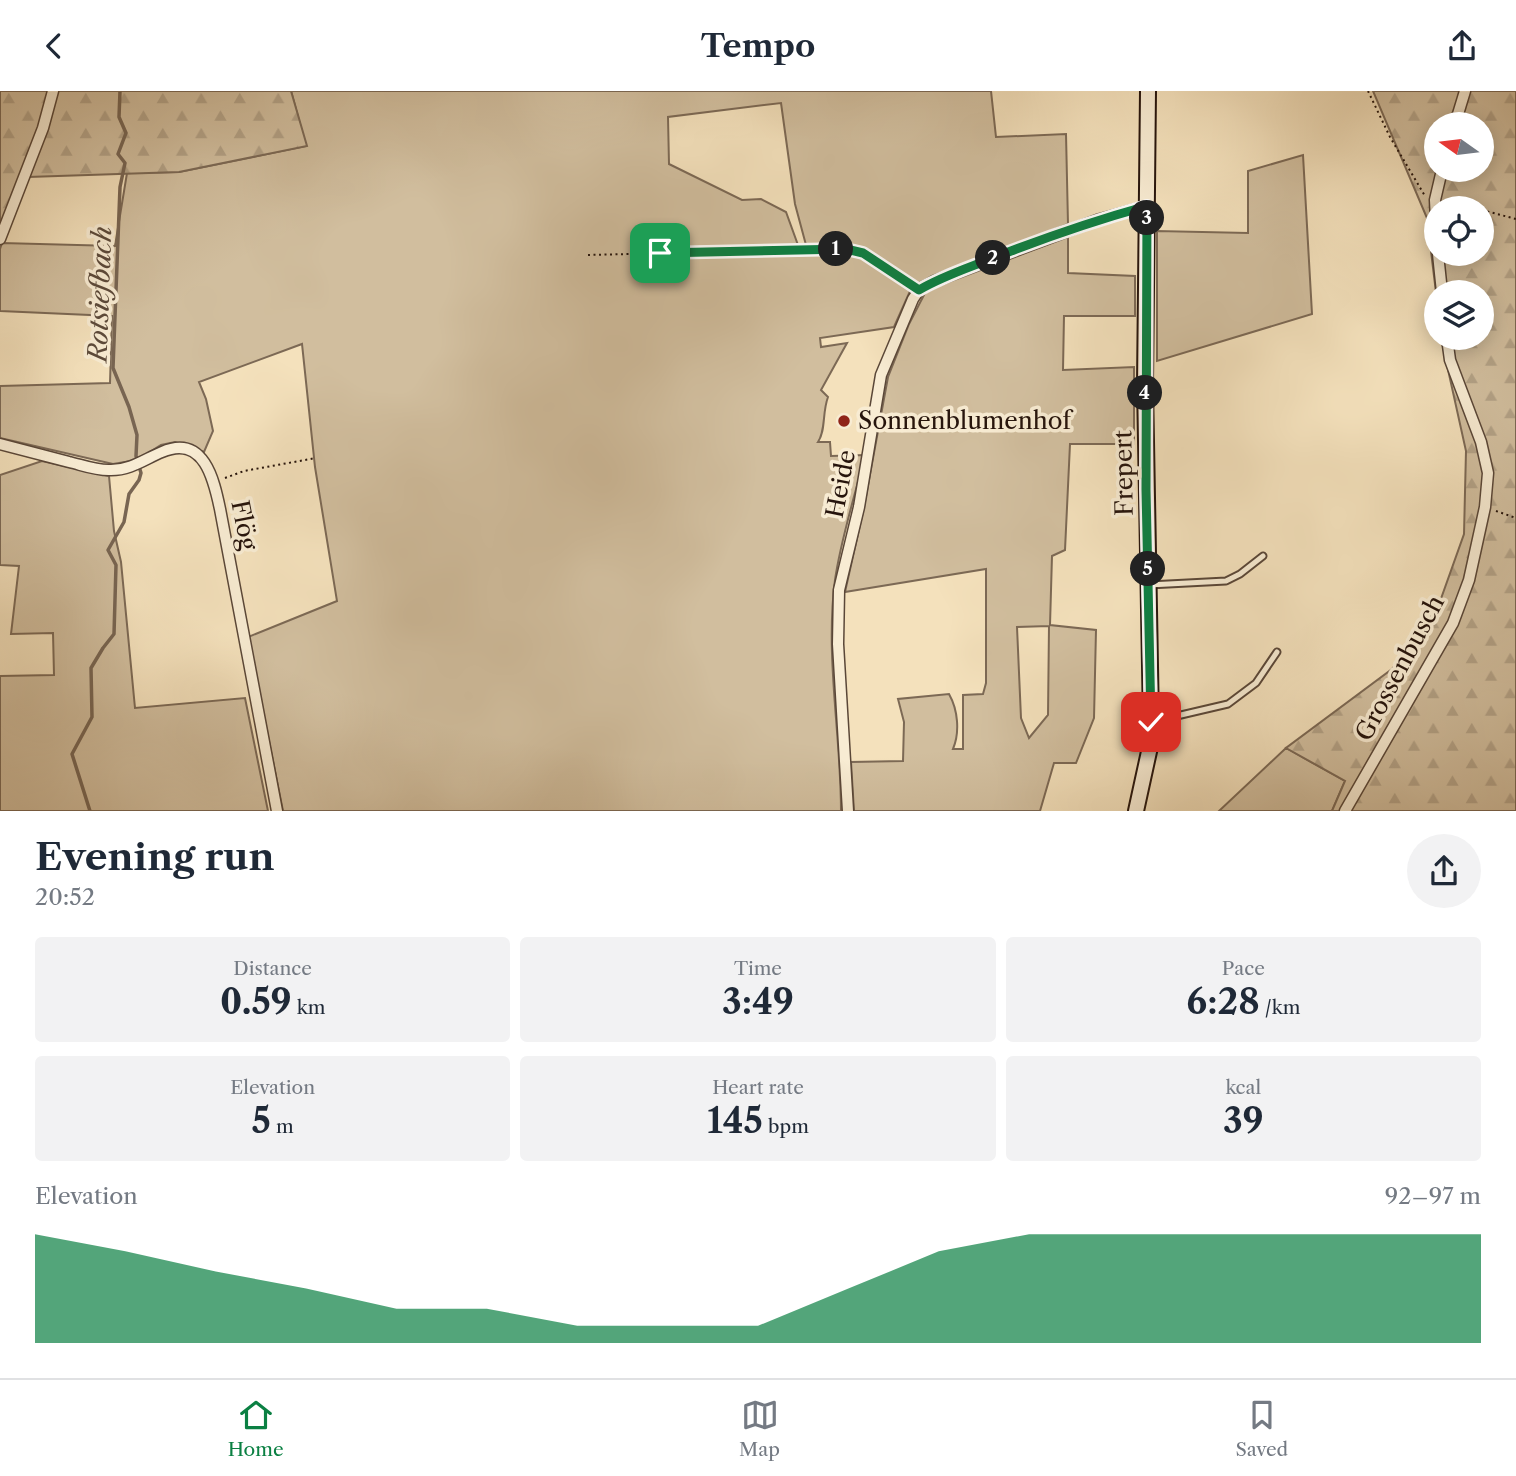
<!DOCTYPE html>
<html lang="en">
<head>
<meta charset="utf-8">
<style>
  body { margin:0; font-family:"Libre Caslon Text",serif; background:#f2f2f3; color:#1f2937; height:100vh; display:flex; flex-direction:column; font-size:26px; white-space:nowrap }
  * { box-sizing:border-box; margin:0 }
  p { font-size:23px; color:#747a83 }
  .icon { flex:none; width:38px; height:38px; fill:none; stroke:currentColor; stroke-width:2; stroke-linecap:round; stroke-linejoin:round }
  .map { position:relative; height:720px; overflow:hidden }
  .details { display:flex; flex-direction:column; background:#fff; flex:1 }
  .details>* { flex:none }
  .needle { width:46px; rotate:284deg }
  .buttons { position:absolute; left:1424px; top:21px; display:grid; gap:14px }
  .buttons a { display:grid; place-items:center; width:70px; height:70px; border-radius:50%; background:#fff; box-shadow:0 4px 18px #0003; font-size:35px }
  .pin { position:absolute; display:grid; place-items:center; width:60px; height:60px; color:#fff; margin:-30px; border-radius:14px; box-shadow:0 4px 10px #0006 }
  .km { position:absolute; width:35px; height:35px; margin:-18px; border-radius:50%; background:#222; color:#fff; font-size:19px; line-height:35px; text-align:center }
  .round { display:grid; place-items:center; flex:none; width:74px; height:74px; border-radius:37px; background:#f2f2f3 }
  .headline { display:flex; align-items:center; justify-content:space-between; height:119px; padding:0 35px }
  h1 { font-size:38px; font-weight:800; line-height:52px }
  .stats { display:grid; grid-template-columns:repeat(3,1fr); gap:10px; height:119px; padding:7px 35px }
  .stats div { display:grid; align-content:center; border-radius:7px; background:#f2f2f3; text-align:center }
  .stats b { font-size:35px; font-weight:800 }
  .stats small { font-size:19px; font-weight:400 }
  .stats p { font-size:19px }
  .chart { height:196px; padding:14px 35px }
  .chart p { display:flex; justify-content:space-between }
  .chart svg { width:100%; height:126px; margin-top:7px; fill:#0b8043; opacity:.7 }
  header { display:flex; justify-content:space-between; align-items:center; height:91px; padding:0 35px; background:#fff; font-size:32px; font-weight:800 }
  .tabs { display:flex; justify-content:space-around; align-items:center; height:98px; border-top:2px solid #e0e1e3; background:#fff; font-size:19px; color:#747a83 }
  .tabs a { display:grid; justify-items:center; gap:4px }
  .tabs .on { color:#0b8043 }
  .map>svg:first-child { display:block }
  .green { fill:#d1be9e; stroke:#7c6955; stroke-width:2; fill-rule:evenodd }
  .forest { fill:url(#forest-firs); stroke:#7c6955; stroke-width:2; fill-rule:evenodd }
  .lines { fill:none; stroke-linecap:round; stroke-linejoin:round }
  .stream { stroke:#786552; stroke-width:3.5 }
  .lane-casing { stroke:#5a4738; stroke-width:9 }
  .street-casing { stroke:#5a4738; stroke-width:13 }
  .secondary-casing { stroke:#26140c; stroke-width:18 }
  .path { stroke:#26140c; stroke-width:2; stroke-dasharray:2 3.5; stroke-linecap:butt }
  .lane { stroke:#f8ecd3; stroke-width:5 }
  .street { stroke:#f8ecd3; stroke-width:10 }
  .secondary { stroke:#f8ecd3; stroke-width:14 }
  .route-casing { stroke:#fff; stroke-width:14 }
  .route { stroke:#0b8043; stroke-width:9 }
  .poi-dot { fill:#8f2418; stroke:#f8ecd3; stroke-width:2.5 }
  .labels { text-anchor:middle; stroke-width:7; stroke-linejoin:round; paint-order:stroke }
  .poi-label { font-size:24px; fill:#26140c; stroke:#f8ecd3; text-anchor:start }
  .street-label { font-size:24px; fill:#26140c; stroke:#f8ecd3 }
  .water-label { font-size:26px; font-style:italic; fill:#5c4a3a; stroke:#f8ecd3 }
</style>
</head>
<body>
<header><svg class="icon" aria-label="back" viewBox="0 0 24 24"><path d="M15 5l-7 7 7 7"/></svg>Tempo<svg class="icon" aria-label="share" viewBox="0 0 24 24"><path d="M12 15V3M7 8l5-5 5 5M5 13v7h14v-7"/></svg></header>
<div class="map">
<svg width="1516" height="720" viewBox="0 0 1516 720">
  <defs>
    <pattern id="forest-firs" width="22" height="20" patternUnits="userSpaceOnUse" patternTransform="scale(1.75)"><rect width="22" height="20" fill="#d1be9e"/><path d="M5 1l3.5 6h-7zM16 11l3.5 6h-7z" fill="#b3a287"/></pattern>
  </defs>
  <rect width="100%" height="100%" fill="#f4e1bc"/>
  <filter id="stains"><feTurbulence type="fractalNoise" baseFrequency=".00286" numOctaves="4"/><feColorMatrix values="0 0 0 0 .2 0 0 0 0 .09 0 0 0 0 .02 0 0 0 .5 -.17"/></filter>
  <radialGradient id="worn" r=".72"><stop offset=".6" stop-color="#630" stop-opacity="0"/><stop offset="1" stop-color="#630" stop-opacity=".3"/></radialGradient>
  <path class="green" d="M291,0h700l5,46 70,-3 2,90 -148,58 -10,9 -16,36 -74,11 1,9 26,-4 -26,47 7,7c-6,16 -2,33 -10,45h12l1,14 34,-1c-10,41 -24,83 -30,125 -10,76 6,155 6,231h-558l-35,-174 89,-36 -22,-134 -13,-123 -103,38 7,17 7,32 -9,21 -29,-10 -14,3 -24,15 -24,4 -113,-26v-52l110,-3 2,-67 -112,-5v-62l2,-6 113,3 12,-73 52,-1 127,-26zM781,12l14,101 11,41h-8l-12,-33 -25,-13 -19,1 -73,-36 -1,-47z
    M1303,64l9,159 -155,47v-130l91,2v-62z
    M1068,146v36l67,3v40h-71l-1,54 71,-3v77h-64l-5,106 -13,6 -2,69 46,5 -2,88 -18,45h-22l-14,48h-186l-3,-49 52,-1 1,-39 -6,-23 51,-5c9,16 11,38 4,55h10v-54l20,-1 3,-11v-114l-141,23 19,-85 24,-130 21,-53 16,-31 13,-7zM1049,535l-1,89 -19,23 -8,-20 -4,-91z
    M42,370l67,15 5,55 7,31 14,146 110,-10 23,113h-268v-135l54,-1 -1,-42 -42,1 8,-68 -19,-1v-90z
    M1286,657l59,33 -13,30h-113z"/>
  <path class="forest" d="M0,0h291l16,55 -128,26 -151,5 -28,54z
    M1373,0h143v720h-184l13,-30 -59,-33 106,-79 46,-62 26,-73 2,-83 -25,-113h41v-46h-45v9l-10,-83zM1437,33h45v46h-45zM1437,117h45v46h-45z"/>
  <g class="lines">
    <path class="stream" d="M90,720l-18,-57 20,-37 -1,-49 12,-20 11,-14 2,-69 -8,-15 16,-28 5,-28 10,-14 2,-7 -5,-17 1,-21 -8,-28 -16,-39 7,-181 5,-24 -7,-9 8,-21 -7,-16 1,-26"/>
    <defs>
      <path id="lane" d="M805,159l41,-2 17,5 56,37
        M1149,494l77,-4 14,-7 23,-18
        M1151,631l77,-18 28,-21 21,-31"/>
      <path id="street" d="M1455,33l10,-33
        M0,148l43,-111 10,-37
        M1437,149l-2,-40 7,-30
        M1438,163l4,38
        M0,353c23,6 46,12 69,18 13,3 28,9 42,8 20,0 34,-11 51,-18 42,-18 52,28 58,57l57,302
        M848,720l-10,-167 1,-54 20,-83 22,-132 32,-76 6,-9 15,-9 163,-61 50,-14
        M1345,720l108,-188 16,-43 16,-73 3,-34 -7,-31 -31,-82 -3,-22"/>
      <path id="secondary" d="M1136,720l14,-64 1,-25 -6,-337 3,-294"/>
    </defs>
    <use href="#lane" class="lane-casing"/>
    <use href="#street" class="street-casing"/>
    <use href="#secondary" class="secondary-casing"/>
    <path class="path" d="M1368,0l22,46 35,59
      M1446,110l30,7
      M1482,119l34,9
      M588,164l208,-5
      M225,387l19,-7 72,-13
      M1496,420l20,7"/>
    <use href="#lane" class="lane"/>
    <use href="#street" class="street"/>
    <use href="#secondary" class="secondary"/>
  </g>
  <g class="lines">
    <defs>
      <path id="route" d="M660,162l186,-4 17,4 56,37c22,-13 46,-21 69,-30 53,-21 105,-39 159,-54l-1,283 5,233"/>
    </defs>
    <use href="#route" class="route-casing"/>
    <use href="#route" class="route"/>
  </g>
  <circle class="poi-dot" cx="844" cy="330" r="7"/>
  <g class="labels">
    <g class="poi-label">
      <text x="858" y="338">Sonnenblumenhof</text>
    </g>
    <g class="street-label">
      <text transform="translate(1124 382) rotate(-91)" y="8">Frepert</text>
      <text transform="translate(841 393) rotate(-79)" y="8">Heide</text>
      <text transform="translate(244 434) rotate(79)" y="8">Flög</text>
      <text transform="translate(1400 577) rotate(-62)" y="8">Grossenbusch</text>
    </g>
    <g class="water-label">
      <text transform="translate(100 203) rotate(-88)" y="9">Rotsiefbach</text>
    </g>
  </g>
  <rect width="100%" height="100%" filter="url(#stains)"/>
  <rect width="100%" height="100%" fill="url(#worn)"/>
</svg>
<div class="buttons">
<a><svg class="needle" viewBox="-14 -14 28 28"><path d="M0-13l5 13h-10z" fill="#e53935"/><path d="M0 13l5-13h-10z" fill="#747a83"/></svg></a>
<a><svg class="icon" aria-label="locate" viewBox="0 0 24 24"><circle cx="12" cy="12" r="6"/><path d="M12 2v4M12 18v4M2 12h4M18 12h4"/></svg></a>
<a><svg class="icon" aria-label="layers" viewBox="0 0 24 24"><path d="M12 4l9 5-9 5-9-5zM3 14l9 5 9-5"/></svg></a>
</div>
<div class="pin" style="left:660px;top:162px;background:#1e9e55"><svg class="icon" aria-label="arrive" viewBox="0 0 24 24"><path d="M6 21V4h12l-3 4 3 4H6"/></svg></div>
<div class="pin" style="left:1151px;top:631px;background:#d93025"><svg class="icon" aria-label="check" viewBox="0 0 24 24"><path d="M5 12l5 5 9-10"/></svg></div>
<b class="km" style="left:836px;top:158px">1</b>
<b class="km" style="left:993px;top:167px">2</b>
<b class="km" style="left:1147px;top:127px">3</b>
<b class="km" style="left:1145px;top:302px">4</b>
<b class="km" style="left:1148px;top:478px">5</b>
</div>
<section class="details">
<div class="headline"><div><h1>Evening run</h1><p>20:52</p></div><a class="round"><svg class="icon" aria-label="share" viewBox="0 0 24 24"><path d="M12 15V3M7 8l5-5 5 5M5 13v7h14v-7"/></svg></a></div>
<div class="stats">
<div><p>Distance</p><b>0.59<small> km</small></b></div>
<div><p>Time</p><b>3:49</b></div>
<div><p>Pace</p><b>6:28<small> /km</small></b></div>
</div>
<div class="stats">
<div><p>Elevation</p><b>5<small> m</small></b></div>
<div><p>Heart rate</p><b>145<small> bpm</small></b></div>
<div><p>kcal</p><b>39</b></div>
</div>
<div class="chart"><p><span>Elevation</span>92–97 m</p>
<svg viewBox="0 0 160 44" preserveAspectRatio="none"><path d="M0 44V6L10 12L20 19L30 25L40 32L50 32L60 38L70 38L80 38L90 25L100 12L110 6L120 6L130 6L140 6L150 6L160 6V44z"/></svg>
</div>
</section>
<nav class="tabs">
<a class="on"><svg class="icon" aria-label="home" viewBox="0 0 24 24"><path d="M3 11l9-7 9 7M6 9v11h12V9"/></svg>Home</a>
<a><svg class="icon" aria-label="map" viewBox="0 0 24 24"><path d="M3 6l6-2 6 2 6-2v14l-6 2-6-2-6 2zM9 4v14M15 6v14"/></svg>Map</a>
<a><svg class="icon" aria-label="saved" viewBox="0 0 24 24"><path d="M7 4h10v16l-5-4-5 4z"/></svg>Saved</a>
</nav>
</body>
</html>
